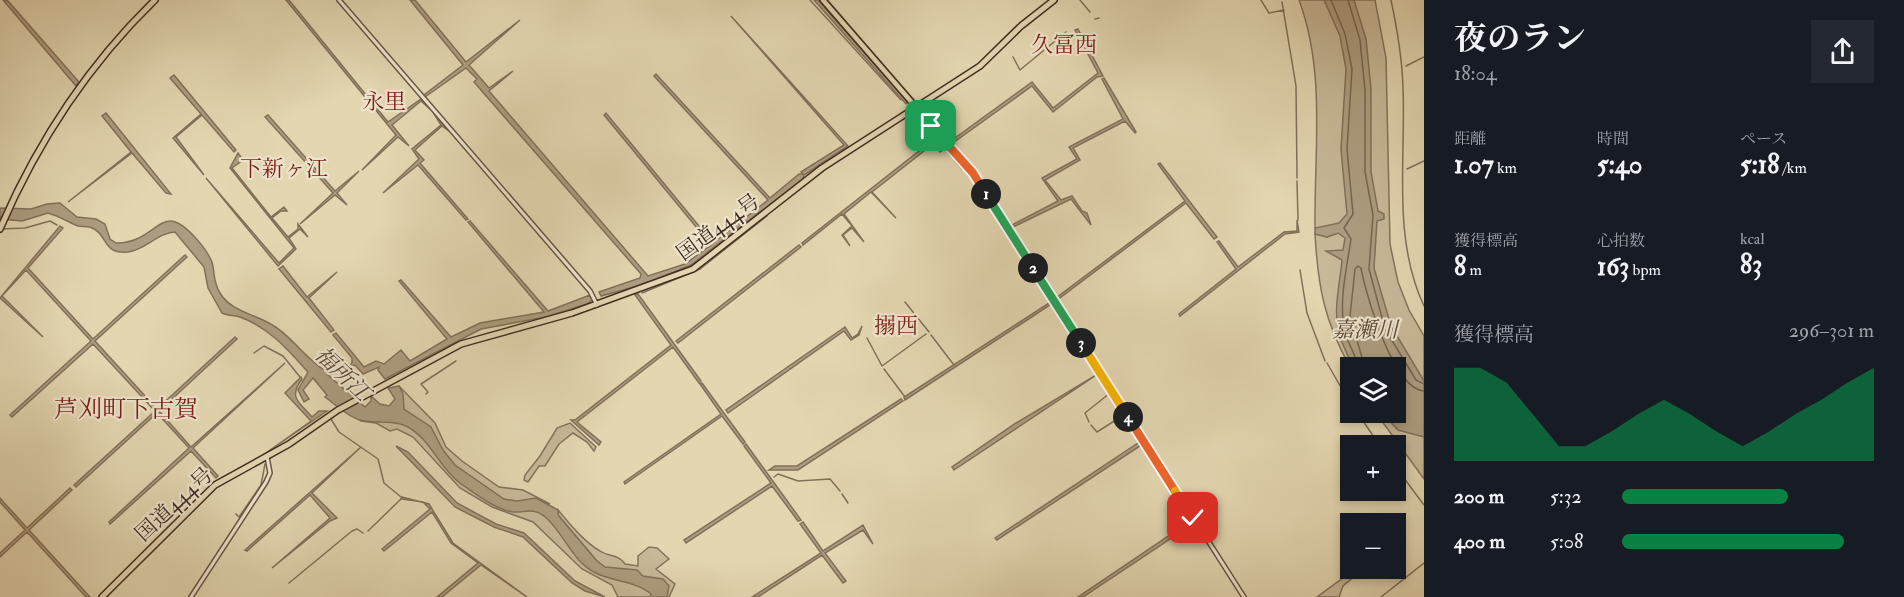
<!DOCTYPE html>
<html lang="ja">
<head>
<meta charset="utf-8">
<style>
  body { margin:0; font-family:"IM FELL Double Pica","Noto Serif JP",serif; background:#242831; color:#f1f3f6; height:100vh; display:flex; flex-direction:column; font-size:22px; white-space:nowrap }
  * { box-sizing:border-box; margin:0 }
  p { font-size:20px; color:#9ea1a6 }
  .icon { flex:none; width:33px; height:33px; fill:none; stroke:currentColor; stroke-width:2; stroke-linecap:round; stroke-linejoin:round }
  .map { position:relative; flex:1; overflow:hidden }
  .side { display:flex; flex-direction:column; background:#171b24; width:480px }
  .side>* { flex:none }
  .tools { position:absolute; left:1340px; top:357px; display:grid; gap:12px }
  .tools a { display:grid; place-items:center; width:66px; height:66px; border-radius:0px; background:#171b24; box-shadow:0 3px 9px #0003; font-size:30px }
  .pin { position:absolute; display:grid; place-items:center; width:51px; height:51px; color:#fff; margin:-26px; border-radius:12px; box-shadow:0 3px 9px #0006 }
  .km { position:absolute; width:30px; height:30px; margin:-15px; border-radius:50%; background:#222; color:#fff; font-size:16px; line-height:30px; text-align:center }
  .round { display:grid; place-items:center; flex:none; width:63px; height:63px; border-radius:0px; background:#242831 }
  .summary { display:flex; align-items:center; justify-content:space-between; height:102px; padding:0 30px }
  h1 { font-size:33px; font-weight:700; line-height:45px }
  .metrics { display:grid; grid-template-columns:repeat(3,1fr); gap:9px; height:102px; padding:6px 30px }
  .metrics div { display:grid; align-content:center }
  .metrics b { font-size:26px; font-weight:700 }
  .metrics small { font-size:16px; font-weight:400 }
  .metrics p { font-size:16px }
  .chart { height:168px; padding:12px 30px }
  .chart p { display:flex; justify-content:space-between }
  .chart svg { width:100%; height:108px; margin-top:6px; fill:#0b8043; opacity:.7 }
  ul { padding:0 30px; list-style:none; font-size:20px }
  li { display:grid; grid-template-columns:96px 72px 1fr; align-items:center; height:45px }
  li i { height:15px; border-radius:8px; background:#0b8043 }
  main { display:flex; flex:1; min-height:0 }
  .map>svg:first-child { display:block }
  .green { fill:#c8b999; stroke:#86735e; stroke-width:1.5 }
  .water { fill:#ad9d80; stroke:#83705a; stroke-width:1.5 }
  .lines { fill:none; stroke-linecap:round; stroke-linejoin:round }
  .shore { stroke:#786551; stroke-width:1.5 }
  .stream { stroke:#83705a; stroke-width:1.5 }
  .minor-casing { stroke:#6b5746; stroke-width:6 }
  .major-casing { stroke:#432d22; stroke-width:8 }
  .highway-casing { stroke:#432d22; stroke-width:8 }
  .minor { stroke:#ede4cc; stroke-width:3 }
  .major { stroke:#e3d6b1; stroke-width:4.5 }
  .highway { stroke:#e3d6b1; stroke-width:5 }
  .split-1-casing { stroke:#fff; stroke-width:12 }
  .split-2-casing { stroke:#fff; stroke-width:12 }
  .split-3-casing { stroke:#fff; stroke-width:12 }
  .split-4-casing { stroke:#fff; stroke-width:12 }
  .split-5-casing { stroke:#fff; stroke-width:12 }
  .split-6-casing { stroke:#fff; stroke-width:12 }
  .split-1 { stroke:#f0652b; stroke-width:8 }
  .split-2 { stroke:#22a559; stroke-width:8 }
  .split-3 { stroke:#22a559; stroke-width:8 }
  .split-4 { stroke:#f5b400; stroke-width:8 }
  .split-5 { stroke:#f0652b; stroke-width:8 }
  .split-6 { stroke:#f5b400; stroke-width:8 }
  .labels { text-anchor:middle; stroke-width:4.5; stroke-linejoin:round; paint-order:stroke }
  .street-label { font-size:21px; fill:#432d22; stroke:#ede4cc }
  .neighbourhood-label { font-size:22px; fill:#7a1f14; stroke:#ede4cc }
  .water-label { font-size:22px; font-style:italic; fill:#5e493a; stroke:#ede4cc }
  .quarter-label { font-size:24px; fill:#7a1f14; stroke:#ede4cc }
</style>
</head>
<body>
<main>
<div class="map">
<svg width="1424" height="597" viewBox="0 0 1424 597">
  <rect width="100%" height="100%" fill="#e3d6b1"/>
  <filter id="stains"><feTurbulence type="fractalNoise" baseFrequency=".00333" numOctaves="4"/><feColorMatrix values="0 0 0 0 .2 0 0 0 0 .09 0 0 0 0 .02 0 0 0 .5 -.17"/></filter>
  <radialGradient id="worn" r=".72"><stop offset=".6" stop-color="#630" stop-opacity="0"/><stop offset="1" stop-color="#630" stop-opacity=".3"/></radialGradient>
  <path class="green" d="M1299,0h30l14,36 6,37 1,146c-10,7 -23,11 -35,9 -1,-76 11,-156 -16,-228z
    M1349,0h26l11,58 4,186 8,38 11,28 15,26v65l-29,-33 -20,-11 -2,-144z
    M1338,233l10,2 -2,23 9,109h-5c-26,-47 -32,-80 -35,-133l12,3z
    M399,386l36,37 11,24 16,14 37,26 24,3 27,14 -45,-3 -48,-32 -54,-58 -10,-23z
    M1376,413h17l31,16v50z
    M351,414l63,12 25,33 58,45 46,6 43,54 61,21 6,12h-35l-6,-12 -30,-16 -49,-47 -41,-15 -32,-19 -47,-51 -16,-8 -7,2 -14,-8 -15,-2z
    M570,423l26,24 -2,4 -7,-9 -14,-9 -14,11 -14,22h-6l-11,16 -4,-2 1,-5 15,-19 17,-28z
    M558,510c12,14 25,31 42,41 9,6 18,3 25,13l13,2v-10l11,-9 8,1 12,11 -13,10 19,15 -6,13 -67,-30 -44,-52z
    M1355,569h8l-20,17 -4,11h-22z"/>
  <path class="water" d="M3,0l5,1 71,81 -3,4z
    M286,0h3l99,122 33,-23 10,11 -10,-9 -29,24 17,21 -11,-9 -36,33 34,-35z
    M410,0h5l51,62 54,-42 -51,45 20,23 24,-17 -24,20 159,185 37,-12 26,-19 -107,-130 2,-2 107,130 55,-43 -114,-124 2,-2 114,124 29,-24h4l-2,-2 43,-27 -113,-129 117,130 -44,29 -1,4 -112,86 -46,19 -44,12 -2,-4 41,-14 1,-4 -167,-192 3,-3 -11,-11 -41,29 -1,-2 39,-30z
    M814,0h4l90,102 -2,2z
    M1324,0h30l12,39 5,50v83l7,39 6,3v5l-7,2 -3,47 17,58 33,55v56l-26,-7 -16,-17 13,-1v-44l-43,-1c-3,-11 -9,-20 -12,-31 -8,-23 0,-52 2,-76l-16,-9 17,-1 2,-12 -7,-5 -11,4 -12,-3v-6l24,-5 8,-9 -6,-65 5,-80 -6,-33z
    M1078,29l25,47 -6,1 -44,35 -21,-26 -82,59 -2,-2 84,-61 21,26 45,-35 -23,-43z
    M174,75l62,75 -2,2 -32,-37 -26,22 28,38 -31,-37 28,-24 -31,-36z
    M1104,78l32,54 -1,1 -10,-12 -52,27 7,12 -35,20 16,20 11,-4 10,15 5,2 4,12 -20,-26 -60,29 -1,-2 48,-25 -16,-23 35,-19 -8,-12 54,-28 -21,-40z
    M433,112l16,19 -7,-5 -27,24 9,10 -4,3 48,56 -2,1 -48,-55 -35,28 36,-34 -7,-10 29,-24z
    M106,113l65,81 -5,-1 -34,-40 -64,49 63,-50 -29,-36z
    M268,115l67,76 24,-20 -22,22 10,12 -12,-10 -35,29 33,-31 -68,-76z
    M933,140l10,10 -3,2 -7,-8 -61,48 24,26 -25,-26 -27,22 20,28 -12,-14 -9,7 7,11 -8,-11 10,-9 -10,-12 -39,31 -1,-2z
    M238,153l5,7 -11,8 39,49 13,-10 3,4h-6l-9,7 16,19 10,-8v-5l10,13 -8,-8 -11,9 7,11 -18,17 -72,-88 73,85 15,-15 -64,-80z
    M1160,163l57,74 -3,2 -28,-36 -129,97 -1,-2 129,-97 -27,-37z
    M60,203l17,14 19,2 9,5 5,15 6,4c28,1 40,-22 54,-22 15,0 37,29 42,41 3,11 1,20 8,31 11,19 36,21 54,33 18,11 35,36 52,45l21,-3 5,-5v-5l-19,-23 3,-2 28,34 12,-6 8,3 17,-14 9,11 37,-22 -48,-58 2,-1 50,57 29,-14 64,-11 -76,-90 2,-1 78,90 42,-16 2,5 -5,4 -41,13 -65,12 -96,50 -7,-9 1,-3 -16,7 -8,-9 -7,4 4,5 -2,2 -8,-6 -14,5 37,32 6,-6v-5l9,8 9,2 6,-7 -7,-11 11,-2 4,8 1,15 27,18 12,23 12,15 49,34 13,2 19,-3 22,12v5l38,45 9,7 32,3 6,6 20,3 6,7 -2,11h-17l1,-3c-15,-13 -38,-12 -55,-21 -24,-11 -32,-41 -52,-57 -11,-9 -19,-3 -31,-4 -17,-2 -37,-18 -52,-28 -21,-15 -30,-44 -53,-57 -15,-8 -34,-3 -48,-7 -12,-3 -25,-16 -35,-23l2,-2 -14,-17 -10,12 6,9 -5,3 -6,-12 10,-18c-19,-21 -38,-44 -68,-55 -6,-2 -12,-1 -18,-4l-14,-25 -4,-21 -29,-35c-18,1 -29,18 -47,20 -27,2 -19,-17 -36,-24 -4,-2 -10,-1 -14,-2 -10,-4 -19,-10 -30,-13l-26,8 -22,-2v-11l31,1 16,-5z
    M1297,220l2,12 -14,2 -105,82 -1,-2 57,-45 -19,-27 2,-1 19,26 46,-35 13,-1z
    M60,226l3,2 -35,40 65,71 92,-84 2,2 -92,84 62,68 78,-72 2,2 -78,72 32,36 94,-84 -92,85 25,28 -2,2 -25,-27 -81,73 -1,-2 80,-74 -32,-35 -81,74 -2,-2 81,-74 -62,-67 -81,73 -2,-2 81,-74 -65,-71 -24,26 41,41 -43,-39z
    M799,245l2,2 -123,96 -2,-2z
    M283,266l24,31 30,-25 -28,26 25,32 -3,2 -52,-63z
    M638,294l63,87 -2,2 -26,-36 -96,75 24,20 -2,3 -28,-25h4l96,-75 -36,-50z
    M1052,301l1,2 -148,97 -1,-3z
    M862,326l-3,9 -8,5 -7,-9 -116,82 -2,-3 119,-83 7,11 6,-4z
    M1098,374l-144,96 -2,-3 64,-44z
    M301,377l1,2c-14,19 -3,23 10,38l7,-6h8l-64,44 48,-34 -26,-28z
    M702,383l43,59 -2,2 -21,-28 -97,68 -1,-2 97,-68 -21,-30z
    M901,399l2,2 -105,69h-29l6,-4h22z
    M1141,441l2,3 -146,96 -2,-2z
    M746,444l55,76 -3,1 -26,-35 -86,57 -2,-3 87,-57 -27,-37z
    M396,446l12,6 49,51 39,21 28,9 51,48 30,16 -20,-6 -13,-8 -49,-46 -29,-10 -39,-20z
    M361,447l-49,46 25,25 -7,3 -58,47 58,-50 -20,-23 -63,56 -2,-1z
    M70,488l2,2 -43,40 61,67h-4l-59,-65 -27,25v-4l25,-23 -25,-28v-4l27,30z
    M402,497l27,7 24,39 74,54 -46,-32 -39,32h-5l41,-34 -27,-20 -19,-31 -48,39 -2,-2 48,-40 -7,-7 -22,-3z
    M1192,520l2,3 -111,74h-5z
    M803,522l20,29 40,-26 10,19 -10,-14 -38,23 21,28 -3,2 -21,-28 -64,42h-6l69,-44 -21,-29z"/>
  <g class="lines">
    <path class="shore" d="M1331,0l14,34 7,35 -5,80 6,65 -9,14 7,11c-4,28 -13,64 -6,93 3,12 11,22 13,36
      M1348,0l12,40 5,50v82l8,43 -4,54 16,60 31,51 8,4
      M1365,368l-15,-52 5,-47 3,-3 3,2c5,27 32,121 63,123"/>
    <path class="stream" d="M810,0l91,100
      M1080,0l10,12
      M1261,0l8,13 15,-3
      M1391,0c6,28 11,58 12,87 3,73 -11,151 21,219
      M1282,2l14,84 1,92
      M1095,19l4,-1
      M1013,57l7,13 46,-38
      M1406,66l18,-9
      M915,115l47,54
      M969,165l4,6
      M1407,169l17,-8
      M1297,181l1,39
      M1,229l24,-1 25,-7 7,4
      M1300,270l7,43 18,48
      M642,293l58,-24 67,-53
      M905,302l24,30
      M931,335l23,30
      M867,338l15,28 44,-32
      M254,353l10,-7 19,10 17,21
      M1327,363l19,33 -1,8 5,3
      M884,369l21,28
      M426,394l2,-2 -7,-8 35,-23
      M1357,412l23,34
      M331,419l8,13 39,27 6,24 17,14
      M1089,422l-4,-9 25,-20 -12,-17
      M1091,425l6,7 22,-14
      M1153,452l17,26
      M1395,466l29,39
      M774,477l4,-3 20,7 32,-2 10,12
      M1171,480l50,78
      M842,494l6,9
      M236,514l3,3 22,-32 4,-21
      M368,531l34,-33
      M289,583l63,-52 5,-2 6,4
      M1240,589l6,8
      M1381,597l43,-34"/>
    <defs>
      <path id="minor" d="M339,0l251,291 7,14
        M916,108l57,65 271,424
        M191,597l75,-115 4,-9 -3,-16"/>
      <path id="major" d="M823,0l92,106"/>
      <path id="highway" d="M0,229c37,-86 87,-163 155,-229
        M102,597l113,-112 74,-41 49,-34 123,-66 111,-31 121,-44 129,-101 158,-102 41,-40 33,-26"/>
    </defs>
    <use href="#minor" class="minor-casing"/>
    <use href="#major" class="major-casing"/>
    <use href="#highway" class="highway-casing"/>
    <use href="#minor" class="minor"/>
    <use href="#major" class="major"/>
    <use href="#highway" class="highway"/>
  </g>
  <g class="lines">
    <defs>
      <path id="split-1" d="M931,126l42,47 13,21"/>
      <path id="split-2" d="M986,194l47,74"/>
      <path id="split-3" d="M1033,268l48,75"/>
      <path id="split-4" d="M1081,343l47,74"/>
      <path id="split-5" d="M1128,417l47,74"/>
      <path id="split-6" d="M1175,491l18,27"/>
    </defs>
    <use href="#split-1" class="split-1-casing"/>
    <use href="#split-2" class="split-2-casing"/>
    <use href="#split-3" class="split-3-casing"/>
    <use href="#split-4" class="split-4-casing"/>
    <use href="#split-5" class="split-5-casing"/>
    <use href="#split-6" class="split-6-casing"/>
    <use href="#split-1" class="split-1"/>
    <use href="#split-2" class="split-2"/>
    <use href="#split-3" class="split-3"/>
    <use href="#split-4" class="split-4"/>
    <use href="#split-5" class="split-5"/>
    <use href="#split-6" class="split-6"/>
  </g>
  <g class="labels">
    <g class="street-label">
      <text transform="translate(718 227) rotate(-36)" y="7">国道444号</text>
      <text transform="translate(174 504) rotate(-43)" y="7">国道444号</text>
    </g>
    <g class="neighbourhood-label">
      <text x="1064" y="52">久冨西</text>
      <text x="384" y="109">永里</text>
      <text x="284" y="176">下新ヶ江</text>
      <text x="896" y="333">搦西</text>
    </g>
    <g class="water-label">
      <text x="1365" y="337">嘉瀬川</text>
      <text transform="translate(343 373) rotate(44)" y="8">福所江</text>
    </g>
    <g class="quarter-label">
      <text x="126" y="417">芦刈町下古賀</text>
    </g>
  </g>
  <rect width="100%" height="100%" filter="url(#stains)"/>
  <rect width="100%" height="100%" fill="url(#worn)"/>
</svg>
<div class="tools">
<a><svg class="icon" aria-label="layers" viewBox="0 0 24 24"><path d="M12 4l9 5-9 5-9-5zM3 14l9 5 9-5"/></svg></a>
<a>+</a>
<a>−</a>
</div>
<div class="pin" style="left:931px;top:126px;background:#1e9e55"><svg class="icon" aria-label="arrive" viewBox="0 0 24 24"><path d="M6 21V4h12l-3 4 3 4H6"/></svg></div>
<div class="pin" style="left:1193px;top:518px;background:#d93025"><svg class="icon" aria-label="check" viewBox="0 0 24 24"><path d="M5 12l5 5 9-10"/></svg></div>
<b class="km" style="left:986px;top:194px">1</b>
<b class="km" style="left:1033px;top:268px">2</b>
<b class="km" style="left:1081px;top:343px">3</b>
<b class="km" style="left:1128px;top:417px">4</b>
</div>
<section class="side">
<div class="summary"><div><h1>夜のラン</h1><p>18:04</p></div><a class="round"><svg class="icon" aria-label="share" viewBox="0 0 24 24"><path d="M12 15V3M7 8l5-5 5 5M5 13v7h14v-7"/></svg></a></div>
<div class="metrics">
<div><p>距離</p><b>1.07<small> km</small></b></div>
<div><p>時間</p><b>5:40</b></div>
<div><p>ペース</p><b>5:18<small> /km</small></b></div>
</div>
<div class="metrics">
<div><p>獲得標高</p><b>8<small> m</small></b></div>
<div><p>心拍数</p><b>163<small> bpm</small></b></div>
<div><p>kcal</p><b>83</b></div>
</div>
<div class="chart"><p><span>獲得標高</span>296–301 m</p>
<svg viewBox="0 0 160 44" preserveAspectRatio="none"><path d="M0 44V6L10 6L20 12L30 25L40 38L50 38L60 32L70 25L80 19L90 25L100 32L110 38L120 32L130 25L140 19L150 12L160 6V44z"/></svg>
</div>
<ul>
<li><b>200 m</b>5:32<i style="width:66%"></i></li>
<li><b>400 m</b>5:08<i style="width:88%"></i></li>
</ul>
</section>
</main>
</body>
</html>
